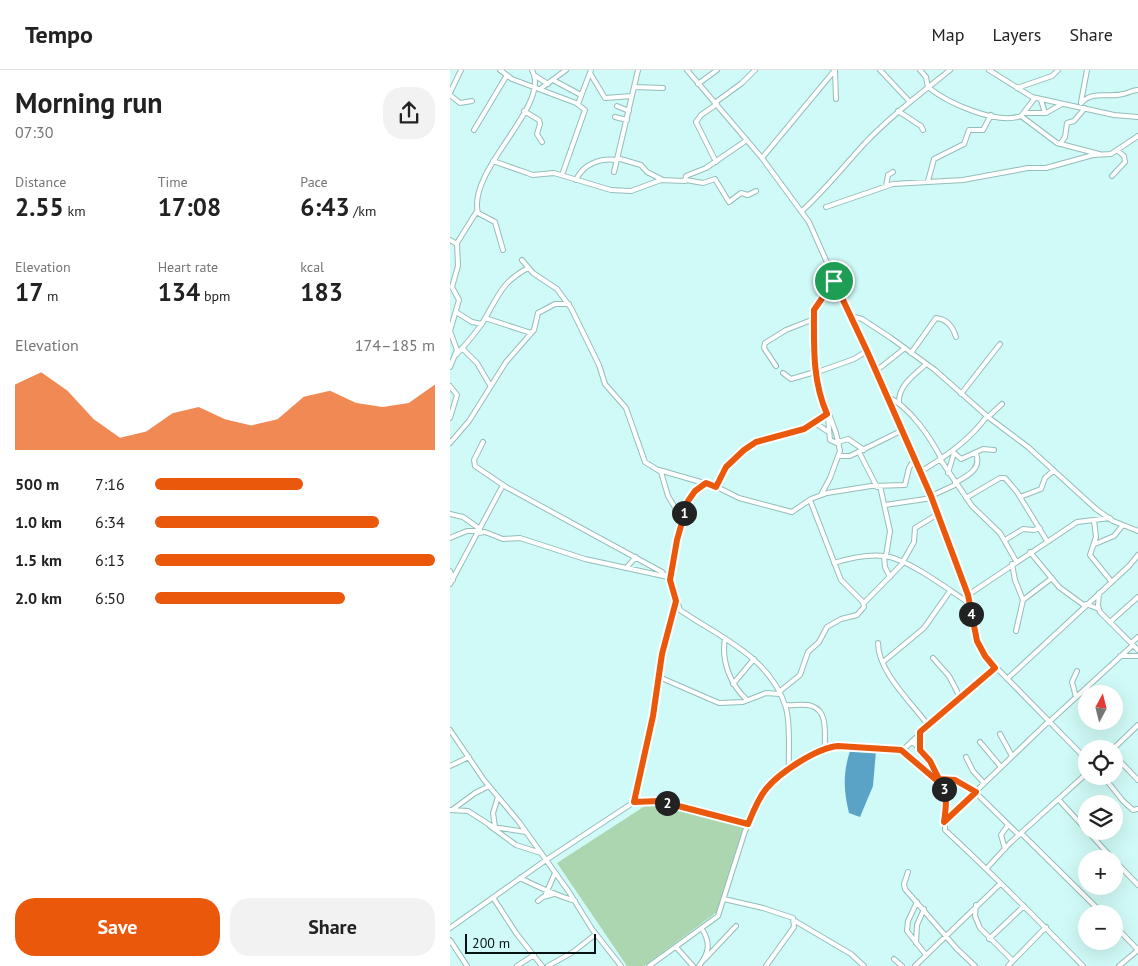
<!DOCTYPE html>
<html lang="en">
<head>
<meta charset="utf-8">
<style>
  body { margin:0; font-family:"PT Sans",sans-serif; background:#f2f2f2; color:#222; height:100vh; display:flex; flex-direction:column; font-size:19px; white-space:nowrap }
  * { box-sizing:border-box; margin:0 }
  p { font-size:16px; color:#767676 }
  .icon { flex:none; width:28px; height:28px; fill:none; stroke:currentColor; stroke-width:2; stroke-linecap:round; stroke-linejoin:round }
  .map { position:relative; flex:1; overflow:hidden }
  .side { display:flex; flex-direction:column; background:#fff; width:450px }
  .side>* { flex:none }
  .needle { width:32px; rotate:7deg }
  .controls { position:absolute; left:628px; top:615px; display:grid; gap:10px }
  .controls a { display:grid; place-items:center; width:45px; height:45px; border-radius:50%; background:#fff; box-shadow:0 5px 20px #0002; font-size:25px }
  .scale { position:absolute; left:15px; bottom:12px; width:131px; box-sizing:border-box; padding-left:5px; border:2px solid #051413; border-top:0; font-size:14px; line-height:18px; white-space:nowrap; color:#051413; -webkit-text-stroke:4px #d0faf7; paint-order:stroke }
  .pin { position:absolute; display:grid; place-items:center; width:42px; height:42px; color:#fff; margin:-21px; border:2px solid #fff; border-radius:50%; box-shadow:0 1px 5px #0007 }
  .km { position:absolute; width:25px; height:25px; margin:-12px; border-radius:50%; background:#222; color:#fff; font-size:14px; line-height:25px; text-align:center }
  .round { display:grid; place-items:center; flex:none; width:52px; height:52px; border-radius:20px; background:#f2f2f2 }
  .head { display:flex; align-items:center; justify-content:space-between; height:85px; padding:0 15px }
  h1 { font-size:28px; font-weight:700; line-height:38px }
  .stats { display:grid; grid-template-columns:repeat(3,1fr); gap:8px; height:85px; padding:5px 15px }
  .stats div { display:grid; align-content:center }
  .stats b { font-size:25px; font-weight:700 }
  .stats small { font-size:14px; font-weight:400 }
  .stats p { font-size:14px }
  .chart { height:140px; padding:10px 15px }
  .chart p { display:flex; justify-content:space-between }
  .chart svg { width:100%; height:90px; margin-top:5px; fill:#ea580c; opacity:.7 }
  .button { display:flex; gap:10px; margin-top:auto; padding:10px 15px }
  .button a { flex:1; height:58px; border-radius:20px; background:#ea580c; color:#fff; font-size:20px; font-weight:700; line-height:58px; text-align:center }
  .button a+a { background:#f2f2f2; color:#222 }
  ul { padding:0 15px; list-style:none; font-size:16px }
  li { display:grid; grid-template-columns:80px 60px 1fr; align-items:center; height:38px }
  li i { height:12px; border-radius:6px; background:#ea580c }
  header { display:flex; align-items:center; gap:30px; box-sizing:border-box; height:70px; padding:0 25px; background:#fff; border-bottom:1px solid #e0e0e0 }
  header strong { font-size:24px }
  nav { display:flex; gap:28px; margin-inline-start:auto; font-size:18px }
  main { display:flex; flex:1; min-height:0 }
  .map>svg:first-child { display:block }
  .green { fill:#abd6b0 }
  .water { fill:#5ba3c6 }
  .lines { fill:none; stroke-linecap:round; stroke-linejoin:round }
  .minor-casing { stroke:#94bdb9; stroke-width:6 }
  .minor { stroke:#fff; stroke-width:4 }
  .route-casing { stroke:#fff; stroke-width:10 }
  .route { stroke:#ea580c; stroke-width:6 }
</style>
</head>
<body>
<header>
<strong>Tempo</strong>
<nav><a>Map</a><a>Layers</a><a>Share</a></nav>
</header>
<main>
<section class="side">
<div class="head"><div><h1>Morning run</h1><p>07:30</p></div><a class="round"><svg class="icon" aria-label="share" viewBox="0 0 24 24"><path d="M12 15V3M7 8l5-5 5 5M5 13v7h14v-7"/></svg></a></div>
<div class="stats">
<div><p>Distance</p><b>2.55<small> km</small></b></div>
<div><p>Time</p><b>17:08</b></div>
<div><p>Pace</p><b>6:43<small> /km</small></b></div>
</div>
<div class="stats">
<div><p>Elevation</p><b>17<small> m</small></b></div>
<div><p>Heart rate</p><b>134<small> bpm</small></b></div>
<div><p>kcal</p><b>183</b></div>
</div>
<div class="chart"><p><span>Elevation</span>174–185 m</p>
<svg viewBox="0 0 160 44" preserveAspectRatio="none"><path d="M0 44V12L10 6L20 15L30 29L40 38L50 35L60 26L70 23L80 29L90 32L100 29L110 18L120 15L130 21L140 23L150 21L160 12V44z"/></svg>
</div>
<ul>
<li><b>500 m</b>7:16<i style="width:53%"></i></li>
<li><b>1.0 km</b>6:34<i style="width:80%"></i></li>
<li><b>1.5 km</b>6:13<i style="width:100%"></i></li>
<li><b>2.0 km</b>6:50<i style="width:68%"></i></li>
</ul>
<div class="button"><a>Save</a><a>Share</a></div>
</section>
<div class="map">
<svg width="688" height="896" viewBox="0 0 688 896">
  <rect width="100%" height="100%" fill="#d0faf7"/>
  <path class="green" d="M201,732l97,24 -27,83 -77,57h-17l-70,-103z"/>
  <path class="water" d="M401,678l25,3 -3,35 -13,31 -11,-4c-6,-24 -6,-42 2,-65z"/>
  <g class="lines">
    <defs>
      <path id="minor" d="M50,0l12,9 64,24 9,7 -23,65
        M82,0l2,5 14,9
        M237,0l75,88 47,64 123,276 36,97 9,46 8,15 101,103
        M385,0l1,29
        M430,0l30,32
        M470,0l6,7 2,11
        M539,0l43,27 82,18 24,2
        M140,3l15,25 27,-2
        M103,10l28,15
        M248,14l19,-14
        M184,17l29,1
        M478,17c19,16 69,38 93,29l14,-18
        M567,18l35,-12 6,-6
        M90,19l26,-19
        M0,23l11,-23
        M0,25l10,8 12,-2
        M591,30l4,13
        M266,32l26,-19 13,-13
        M631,32l6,-32
        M631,33c13,-13 26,-5 42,-9 6,-1 9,-4 15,-4
        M128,34l13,-34
        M167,36l12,5
        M74,41l15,9 1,4 -3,10 5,8
        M448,41l23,15 2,4
        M574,43h22l16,-9
        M571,46l36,27 42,11
        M165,47l12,3
        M24,60l33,-55
        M610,74l5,-7 2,-14 7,-2 11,-13
        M167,88l24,7 6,7 16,8
        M312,88l73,-88
        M43,91l40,14 21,-2 57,17 20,1 30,-11 24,1 1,-5 20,-8 41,-28
        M266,92l-20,-40 5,-7 16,-11
        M164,102l24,-102
        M662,106l13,-14 -1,-6 -6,-5
        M126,110c7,-16 24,-22 40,-20
        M236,110l17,3 12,-4 14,23 12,-9 7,2 8,-4
        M478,111l6,-22 30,-15 5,-14h14l8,-15
        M436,116l2,-11 5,-3
        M376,137l67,-23 70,-4 65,-12h18l47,-13 18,-1 27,-18
        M352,141c23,-21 42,-45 63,-68 26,-27 56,-50 85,-73
        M0,170l7,4
        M53,180l-8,-28 -17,-9c-11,-41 67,-103 56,-138
        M72,190l11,13 24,16 14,19 28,57 6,19 21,24 19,54 16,10 7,24 14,23
        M6,242l16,10 10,2
        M401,246l11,3 29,19 44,32 53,47 40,30 68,62 17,12 25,10
        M35,248l46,15
        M12,278l15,15 13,22
        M461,283l25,-35c11,1 17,9 20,19
        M6,285c11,-12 24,-26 31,-40 13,-23 17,-34 41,-47
        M326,296l-12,-18 1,-5 21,-13 28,-11
        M0,297l7,-17 -7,-19 9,-31 -7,-13 6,-21 -1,-23 20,-32
        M426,301l29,-23
        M333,303l8,6 24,-7
        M365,303l39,-14 13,-8
        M0,316l7,9 -7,23
        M511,324l39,-50
        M438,327c22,10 42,40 53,61
        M449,333c-1,-18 16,-28 27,-39
        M538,347l14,-13
        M378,348l2,22 9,4
        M364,352l13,9
        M33,372l-9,18 1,6 31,21 156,85 9,10 9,28c39,27 91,47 106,98 5,18 2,42 3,62
        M388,372l10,-3 16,11
        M0,373l19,-22 37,-59 28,-32 4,-17 17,-9h14
        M502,381l9,8 22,-10 11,1
        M409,382l18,35
        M389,386h11l53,-26
        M490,389l32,47 28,27 16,28
        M209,400l45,13
        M470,402c25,-15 50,-32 67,-56
        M498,403l6,-20
        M505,413c12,-7 27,-14 21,-29
        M430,416l10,45 -4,25
        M266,417l10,-20 18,-17 12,-8 48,-13 23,-15
        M371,425l9,-17 10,-27 -4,-18 -20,-54 -4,-29 3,-23 -1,-17 20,-29
        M481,426l26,-12
        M570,427l21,-8 4,-11 8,-7
        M516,428l34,-20h5l12,14 30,49
        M435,435l47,-7
        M0,444l13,3 17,12
        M644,450l2,17 -6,18 21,26
        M28,463l7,-1 18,7 17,-1 65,21 83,18
        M0,468l17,-7h11
        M555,470l18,-11 11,1 6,-2
        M645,474l19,-8 9,-11
        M580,482l29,35 26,19
        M434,486l1,11 5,10
        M384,493c16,-5 33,-9 50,-7 23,2 65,34 85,47
        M452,493l12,-21 1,-14 23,-14
        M562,494l3,16 8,20 -7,31
        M176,498l10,-11
        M0,501l3,9
        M220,510c4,-28 9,-76 31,-94l10,-2 28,14 53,14 19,-13 16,-6 44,-7 34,-1 4,-17 6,-10
        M0,514l53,-99
        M649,523l-1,13 2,6 38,38
        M518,525l109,-73 33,-4
        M573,530l29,-22
        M414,533l39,-40
        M636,534l13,5
        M660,552l28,-25
        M275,568c-4,23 5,46 22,62
        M428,573c0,29 34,60 50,82
        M681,573l7,-6
        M670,586h18
        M483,588l16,18 11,21
        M433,592l41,-34 26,-37
        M209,607l60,26 24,-1 23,-9 14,1
        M557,609l122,-113 9,-11
        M283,614l21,-25
        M329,622l21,-17 8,-23 11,-10 8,-15 14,-8 16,-4 7,-8 -1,-5 -22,-22 -31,-80
        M626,627l-4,-15 5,-11
        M335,635c8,1 19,-2 27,1 17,6 12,29 13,43
        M599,652l84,-77
        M0,660l34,50 35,42 50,70 23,37 29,37
        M470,662v19
        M550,664l12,22
        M462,671l18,20 9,18
        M530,672l21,25
        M663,679l25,-24
        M451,680l35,28 9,13v39c48,44 93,90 138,136
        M664,685l24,25
        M516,687l7,14 11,12
        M0,696l19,-9
        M653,706l20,25 10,9 5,-1
        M487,709h18l21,13
        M525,722l44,43
        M609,730l54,59
        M184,732c15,-66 25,-133 41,-199
        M0,740l18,1 25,16 33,5
        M2,740l23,-17 14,-7
        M494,752l104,-100
        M40,756l26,19 25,8
        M45,757l-2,-14 5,-16
        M571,763l82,81
        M555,779l-4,-14 7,-10
        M664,790l24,25
        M537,798l23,-25 76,-69
        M458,802l-4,12 1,5 52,60 18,17
        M70,808c18,9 36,17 55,23
        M95,826l10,-23
        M44,829l22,34 26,33
        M274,829l39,9 30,10 1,9 -28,39
        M88,831l5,-4 11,-3
        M467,832l-9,19 -1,10 19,24
        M526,835l-1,11 5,12 33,33
        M345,851l56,33 13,12
        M664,855l24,25
        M0,858l96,-68 88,-58 15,-2 10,1 89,23
        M539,869l35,-33
        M0,870l17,26
        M466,873l1,-18 7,-16
        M226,877l17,19
        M444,889l8,7
        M253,891l33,-35
        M67,896l17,-11
        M98,896l25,-14 23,-18
        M199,896l69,-50 27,-85 20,-42 16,-14 47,-28 66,3 11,-2 60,-56 30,-24
        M249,896c10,-13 12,-23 3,-37
        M465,896l85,-82
        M558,896l38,-39
        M669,896l19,-16"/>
    </defs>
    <use href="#minor" class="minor-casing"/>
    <use href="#minor" class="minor"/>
  </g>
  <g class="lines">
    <defs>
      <path id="route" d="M384,211l33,70 64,145 37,99 9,46 8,15 10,12 -75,64v18l10,11 9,18 16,1 21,12 -32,30c2,-14 4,-26 -3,-38l-40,-34 -63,-4c-21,2 -58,26 -72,43 -8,10 -13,23 -18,35l-89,-23 -25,1 19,-86 9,-62 14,-53 -6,-21 7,-40 11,-39 7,-10 11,-8 10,4 10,-20 18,-17 12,-8 48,-13 23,-15c-15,-34 -13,-69 -13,-104z"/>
    </defs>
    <use href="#route" class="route-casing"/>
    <use href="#route" class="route"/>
  </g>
</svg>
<div class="controls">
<a><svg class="needle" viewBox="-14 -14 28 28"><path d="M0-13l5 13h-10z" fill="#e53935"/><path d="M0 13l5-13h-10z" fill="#767676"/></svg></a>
<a><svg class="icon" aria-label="locate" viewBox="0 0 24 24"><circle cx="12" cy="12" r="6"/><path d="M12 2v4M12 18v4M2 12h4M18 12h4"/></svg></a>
<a><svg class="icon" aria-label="layers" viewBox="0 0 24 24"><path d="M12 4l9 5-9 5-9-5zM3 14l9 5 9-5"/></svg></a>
<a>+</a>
<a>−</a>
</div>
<div class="scale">200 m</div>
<div class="pin" style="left:384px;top:211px;background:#1e9e55"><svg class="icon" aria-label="arrive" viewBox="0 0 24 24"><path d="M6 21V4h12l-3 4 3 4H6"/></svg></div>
<b class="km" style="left:234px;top:443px">1</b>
<b class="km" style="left:217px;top:733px">2</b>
<b class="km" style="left:494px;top:719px">3</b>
<b class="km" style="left:521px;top:544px">4</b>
</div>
</main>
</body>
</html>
